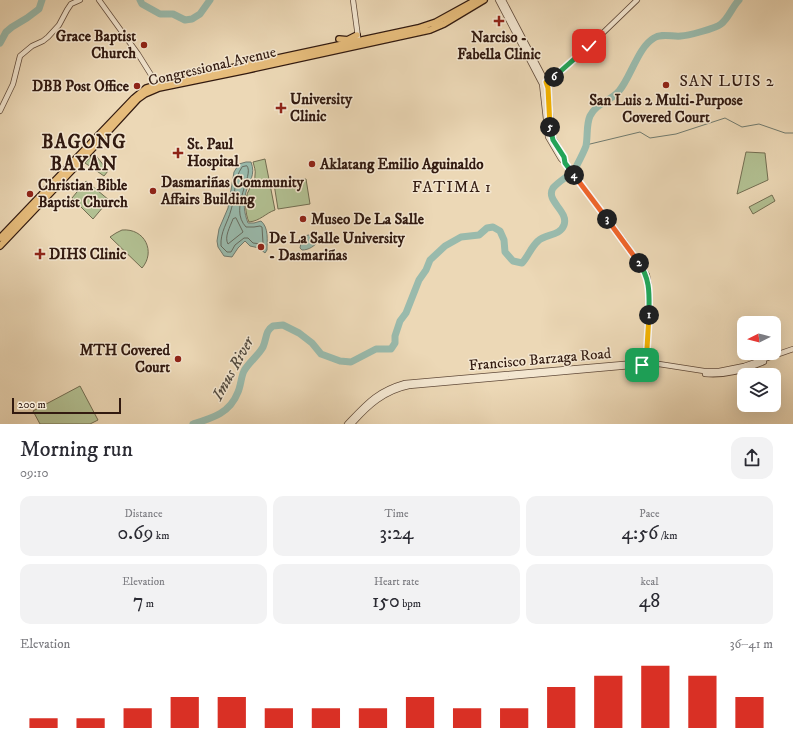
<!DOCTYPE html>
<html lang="en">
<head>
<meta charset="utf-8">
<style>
  body { margin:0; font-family:"IM FELL DW Pica",serif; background:#f2f2f3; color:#2b2b33; height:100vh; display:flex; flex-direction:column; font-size:15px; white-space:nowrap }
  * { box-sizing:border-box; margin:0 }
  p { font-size:13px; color:#7c7c81 }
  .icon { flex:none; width:22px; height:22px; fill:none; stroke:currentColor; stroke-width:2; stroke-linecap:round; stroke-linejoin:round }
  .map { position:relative; height:424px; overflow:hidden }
  .sheet { display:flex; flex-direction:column; background:#fff; flex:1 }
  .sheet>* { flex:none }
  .needle { width:26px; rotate:264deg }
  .controls { position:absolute; left:737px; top:316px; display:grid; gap:8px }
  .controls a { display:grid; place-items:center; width:44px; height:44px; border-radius:8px; background:#fff; box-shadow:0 4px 16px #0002; font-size:20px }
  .scale { position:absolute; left:12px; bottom:10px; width:109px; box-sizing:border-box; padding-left:4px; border:2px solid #321a10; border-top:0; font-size:11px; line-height:14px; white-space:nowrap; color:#321a10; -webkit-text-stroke:3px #f3e6d0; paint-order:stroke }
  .pin { position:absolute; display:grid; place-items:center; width:34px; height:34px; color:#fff; margin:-17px; border-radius:8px; box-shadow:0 2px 6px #0006 }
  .km { position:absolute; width:20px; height:20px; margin:-10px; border-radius:50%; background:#222; color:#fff; font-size:11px; line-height:20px; text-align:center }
  .round { display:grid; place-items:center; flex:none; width:42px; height:42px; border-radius:12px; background:#f2f2f3 }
  .headline { display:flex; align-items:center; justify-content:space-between; height:68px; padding:0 20px }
  h1 { font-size:22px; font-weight:600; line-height:30px }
  .metrics { display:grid; grid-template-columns:repeat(3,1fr); gap:6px; height:68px; padding:4px 20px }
  .metrics div { display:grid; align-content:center; border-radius:10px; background:#f2f2f3; text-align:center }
  .metrics b { font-size:20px; font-weight:600 }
  .metrics small { font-size:11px; font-weight:400 }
  .metrics p { font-size:11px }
  .chart { height:112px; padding:8px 20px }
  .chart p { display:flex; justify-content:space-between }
  .chart svg { width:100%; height:72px; margin-top:4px; stroke:#d93025; stroke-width:6 }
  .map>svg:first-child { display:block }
  .green { fill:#b2c092; stroke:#726d51 }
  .water { fill:#99baac; stroke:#707a6e }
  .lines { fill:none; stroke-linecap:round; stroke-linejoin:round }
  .shore { stroke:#666a5e; stroke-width:1 }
  .stream { stroke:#707a6e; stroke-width:1 }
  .river { stroke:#99baac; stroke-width:7 }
  .minor-casing { stroke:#604a3a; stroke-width:6 }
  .major-casing { stroke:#321a10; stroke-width:8 }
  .minor { stroke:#f3e6d0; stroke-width:4.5 }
  .major { stroke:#e6bc7b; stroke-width:5.5 }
  .split-1-casing { stroke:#fff; stroke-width:8 }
  .split-2-casing { stroke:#fff; stroke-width:8 }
  .split-3-casing { stroke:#fff; stroke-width:8 }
  .split-4-casing { stroke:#fff; stroke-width:8 }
  .split-5-casing { stroke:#fff; stroke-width:8 }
  .split-6-casing { stroke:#fff; stroke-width:8 }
  .split-7-casing { stroke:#fff; stroke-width:8 }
  .split-1 { stroke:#f5b400; stroke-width:5 }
  .split-2 { stroke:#22a559; stroke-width:5 }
  .split-3 { stroke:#f0652b; stroke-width:5 }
  .split-4 { stroke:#f0652b; stroke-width:5 }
  .split-5 { stroke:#22a559; stroke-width:5 }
  .split-6 { stroke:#f5b400; stroke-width:5 }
  .split-7 { stroke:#22a559; stroke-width:5 }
  .poi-dot { fill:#8f2418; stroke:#f3e6d0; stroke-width:1.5 }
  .labels { text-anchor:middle; stroke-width:3; stroke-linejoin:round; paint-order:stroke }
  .poi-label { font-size:15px; font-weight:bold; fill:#321a10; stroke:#f3e6d0; text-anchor:start }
  .street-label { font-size:15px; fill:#321a10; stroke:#f3e6d0 }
  .neighbourhood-label { font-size:16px; letter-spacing:1px; fill:#321a10; stroke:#f3e6d0 }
  .water-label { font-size:16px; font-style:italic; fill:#514a3f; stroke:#f3e6d0 }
  .district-label { font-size:19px; font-weight:bold; letter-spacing:1px; fill:#321a10; stroke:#f3e6d0 }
</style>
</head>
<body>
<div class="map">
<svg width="793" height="424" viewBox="0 0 793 424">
  <rect width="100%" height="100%" fill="#ecd8b6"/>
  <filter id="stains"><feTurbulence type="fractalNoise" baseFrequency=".005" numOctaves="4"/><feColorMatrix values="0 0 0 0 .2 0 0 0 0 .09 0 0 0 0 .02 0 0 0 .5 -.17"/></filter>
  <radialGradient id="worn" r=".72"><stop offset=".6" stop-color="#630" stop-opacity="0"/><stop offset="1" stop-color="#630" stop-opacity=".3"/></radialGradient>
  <path class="green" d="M746,152l19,1 3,27 -31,14z
    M94,153l14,18 -4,5 -19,-13z
    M265,159l10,51c-9,3 -15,11 -26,12 -4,-8 -5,-24 0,-32 3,-6 6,-8 6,-15 1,-4 -1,-9 -2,-13z
    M306,179l4,25 -32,5 -4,-25z
    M86,181l23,19 -16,19 -21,-21z
    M772,195l3,6 -22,13 -4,-7z
    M122,230c23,-2 34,22 20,38l-32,-31 6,-4z
    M80,386l18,34 -8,4h-50l-7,-13z"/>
  <path class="water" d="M246,162h5c5,13 -2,19 -5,30 -3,11 -2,21 2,31h6l7,-2c8,7 6,19 6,29l-2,3 -6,-5 -9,-2 -5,-5 -7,7 -6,9 -8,-1 -6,-9 -1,-6 2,-12 9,-21 6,-36 5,-8z
    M308,235l7,1 4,4c-4,6 -10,10 -17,10l-2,-2 2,-10z"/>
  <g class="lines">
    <path class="shore" d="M247,166c8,9 -19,42 -1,61h8l6,-1 2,1 1,16 -2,1 -8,-1 -5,-5h-4l-9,7 -4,7h-4l-6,-6c-1,-14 7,-24 10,-36 5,-15 2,-30 11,-43z
      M236,218l7,14 -15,12c-4,-7 2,-17 5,-25z"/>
    <path class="stream" d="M586,145l54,-13 10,6 26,-4 49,-16 17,9 17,-3 26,9h8"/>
    <path class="river" d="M140,0l2,4 18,10h13l12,6 7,-1 8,-5 10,-14
      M0,43l6,-11 6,-5 15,-9 12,-9 3,-9
      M574,171c4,-8 9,-17 12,-25 2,-10 0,-21 4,-30 6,-13 21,-15 29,-25 12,-14 19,-44 35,-53 7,-5 19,-1 27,-2 6,0 36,-8 40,-12 8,-6 11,-17 18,-24
      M193,424c20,-6 37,-11 45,-32 3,-7 3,-15 6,-21 5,-9 14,-15 19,-24 4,-9 2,-16 10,-21l10,-1 16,8 13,10 9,11 19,7 11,1 25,-13h15l4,-6v-7l5,-15 6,-8 13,-33 7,-10 4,-10 15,-14 16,-9 18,-2 8,-7 6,-1 7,4 4,9 1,12 8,9 9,2c6,-6 9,-16 16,-22 7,-7 22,-5 26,-16 5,-14 -19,-24 -11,-37 4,-5 12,-10 17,-14"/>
    <defs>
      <path id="minor" d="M99,0l39,54 20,32
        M353,0l5,37
        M498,0l44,84 6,53 13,22 5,5 58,77 23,34 2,12v16l-3,61
        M503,0l43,82 2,6 4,48 12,21 1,6
        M545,83l33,-26 59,-57
        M0,111l13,-27 7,-28 12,-10 11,-5 5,-4 11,-12 8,-15 4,-6 9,-4
        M705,374c21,2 40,-4 59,-12
        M347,424c20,-21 30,-33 58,-41l241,-21 58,9h15l25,-5 49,-17
        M352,424c16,-18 32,-33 57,-38l233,-21 14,2"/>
      <path id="major" d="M339,39l11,1
        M347,40l10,-5
        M0,238l134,-140 12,-10 19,-6 253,-54 18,-6 40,-22
        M0,246l93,-98 45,-49 7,-5 14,-6 88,-18 183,-40 14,-6 40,-24"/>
    </defs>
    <use href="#minor" class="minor-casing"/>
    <use href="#major" class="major-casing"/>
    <use href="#minor" class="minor"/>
    <use href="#major" class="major"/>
  </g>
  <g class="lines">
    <defs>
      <path id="split-1" d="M642,365h4l3,-50"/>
      <path id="split-2" d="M639,263c12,17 10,33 10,52"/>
      <path id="split-3" d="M607,219l32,44"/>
      <path id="split-4" d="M574,175l33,44"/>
      <path id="split-5" d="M550,127l3,13 11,17 1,6 9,12"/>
      <path id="split-6" d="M550,127l-2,-39 -2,-6 8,-5"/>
      <path id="split-7" d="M554,77l35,-31"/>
    </defs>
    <use href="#split-1" class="split-1-casing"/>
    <use href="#split-2" class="split-2-casing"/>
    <use href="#split-3" class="split-3-casing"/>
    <use href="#split-4" class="split-4-casing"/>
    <use href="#split-5" class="split-5-casing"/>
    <use href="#split-6" class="split-6-casing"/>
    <use href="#split-7" class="split-7-casing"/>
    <use href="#split-1" class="split-1"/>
    <use href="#split-2" class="split-2"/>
    <use href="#split-3" class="split-3"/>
    <use href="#split-4" class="split-4"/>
    <use href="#split-5" class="split-5"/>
    <use href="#split-6" class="split-6"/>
    <use href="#split-7" class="split-7"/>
  </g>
  <g class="poi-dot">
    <path d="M497 15h4v4h4v4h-4v4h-4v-4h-4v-4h4z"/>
    <circle cx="144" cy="45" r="4"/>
    <circle cx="666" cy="85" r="4"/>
    <circle cx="137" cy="86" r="4"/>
    <path d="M279 102h4v4h4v4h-4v4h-4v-4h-4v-4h4z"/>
    <path d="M176 147h4v4h4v4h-4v4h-4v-4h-4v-4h4z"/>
    <circle cx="312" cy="164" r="4"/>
    <circle cx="153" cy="191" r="4"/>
    <circle cx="30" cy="194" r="4"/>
    <circle cx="303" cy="219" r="4"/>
    <circle cx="261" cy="247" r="4"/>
    <path d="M38 248h4v4h4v4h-4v4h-4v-4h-4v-4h4z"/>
    <circle cx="178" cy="359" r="4"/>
  </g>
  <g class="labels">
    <g class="poi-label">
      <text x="136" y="41" text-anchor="end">Grace Baptist<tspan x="136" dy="17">Church</tspan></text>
      <text x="499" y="42" text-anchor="middle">Narciso -<tspan x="499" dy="17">Fabella Clinic</tspan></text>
      <text x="129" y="91" text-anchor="end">DBB Post Office</text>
      <text x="290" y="104">University<tspan x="290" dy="17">Clinic</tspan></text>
      <text x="666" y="105" text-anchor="middle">San Luis 2 Multi-Purpose<tspan x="666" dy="17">Covered Court</tspan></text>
      <text x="187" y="149">St. Paul<tspan x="187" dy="17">Hospital</tspan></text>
      <text x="320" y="169">Aklatang Emilio Aguinaldo</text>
      <text x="161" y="187">Dasmariñas Community<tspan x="161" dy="17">Affairs Building</tspan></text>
      <text x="38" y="190">Christian Bible<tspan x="38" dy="17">Baptist Church</tspan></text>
      <text x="311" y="224">Museo De La Salle</text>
      <text x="269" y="243">De La Salle University<tspan x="269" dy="17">- Dasmariñas</tspan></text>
      <text x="49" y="259">DIHS Clinic</text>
      <text x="170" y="355" text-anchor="end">MTH Covered<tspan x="170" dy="17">Court</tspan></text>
    </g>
    <g class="street-label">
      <text transform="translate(212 66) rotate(-13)" y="5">Congressional Avenue</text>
      <text transform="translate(540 359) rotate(-5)" y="5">Francisco Barzaga Road</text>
    </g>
    <g class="neighbourhood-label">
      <text x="727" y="86">SAN LUIS 2</text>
      <text x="452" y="192">FATIMA 1</text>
    </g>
    <g class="water-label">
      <text transform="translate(232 368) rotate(-61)" y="6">Imus River</text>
    </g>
    <g class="district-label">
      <text x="84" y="148">BAGONG<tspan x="84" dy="22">BAYAN</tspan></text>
    </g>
  </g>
  <rect width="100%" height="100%" filter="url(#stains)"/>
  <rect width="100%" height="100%" fill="url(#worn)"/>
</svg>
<div class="controls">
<a><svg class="needle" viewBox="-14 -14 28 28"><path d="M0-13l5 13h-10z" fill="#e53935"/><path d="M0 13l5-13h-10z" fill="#7c7c81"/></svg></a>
<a><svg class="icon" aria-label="layers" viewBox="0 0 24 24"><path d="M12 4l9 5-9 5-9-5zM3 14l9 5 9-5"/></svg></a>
</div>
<div class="scale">200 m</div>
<div class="pin" style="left:642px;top:365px;background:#1e9e55"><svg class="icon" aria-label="arrive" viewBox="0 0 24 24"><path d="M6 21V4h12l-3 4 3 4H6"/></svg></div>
<div class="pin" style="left:589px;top:46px;background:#d93025"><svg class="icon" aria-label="check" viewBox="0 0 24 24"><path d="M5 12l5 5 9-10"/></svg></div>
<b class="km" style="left:649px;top:315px">1</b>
<b class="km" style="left:639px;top:263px">2</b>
<b class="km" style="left:607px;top:219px">3</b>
<b class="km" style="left:574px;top:175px">4</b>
<b class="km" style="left:550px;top:127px">5</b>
<b class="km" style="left:554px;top:77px">6</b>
</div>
<section class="sheet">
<div class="headline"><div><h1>Morning run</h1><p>09:10</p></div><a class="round"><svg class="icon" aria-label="share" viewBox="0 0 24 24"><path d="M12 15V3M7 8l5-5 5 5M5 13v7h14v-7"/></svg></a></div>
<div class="metrics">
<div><p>Distance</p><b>0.69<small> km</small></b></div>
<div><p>Time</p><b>3:24</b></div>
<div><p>Pace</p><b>4:56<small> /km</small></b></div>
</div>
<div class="metrics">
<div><p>Elevation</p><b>7<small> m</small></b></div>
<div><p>Heart rate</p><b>150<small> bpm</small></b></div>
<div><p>kcal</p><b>48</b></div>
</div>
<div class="chart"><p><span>Elevation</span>36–41 m</p>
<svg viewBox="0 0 160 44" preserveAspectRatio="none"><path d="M5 44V38M15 44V38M25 44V32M35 44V25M45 44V25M55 44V32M65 44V32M75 44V32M85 44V25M95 44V32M105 44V32M115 44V19M125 44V12M135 44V6M145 44V12M155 44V25"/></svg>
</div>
</section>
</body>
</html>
